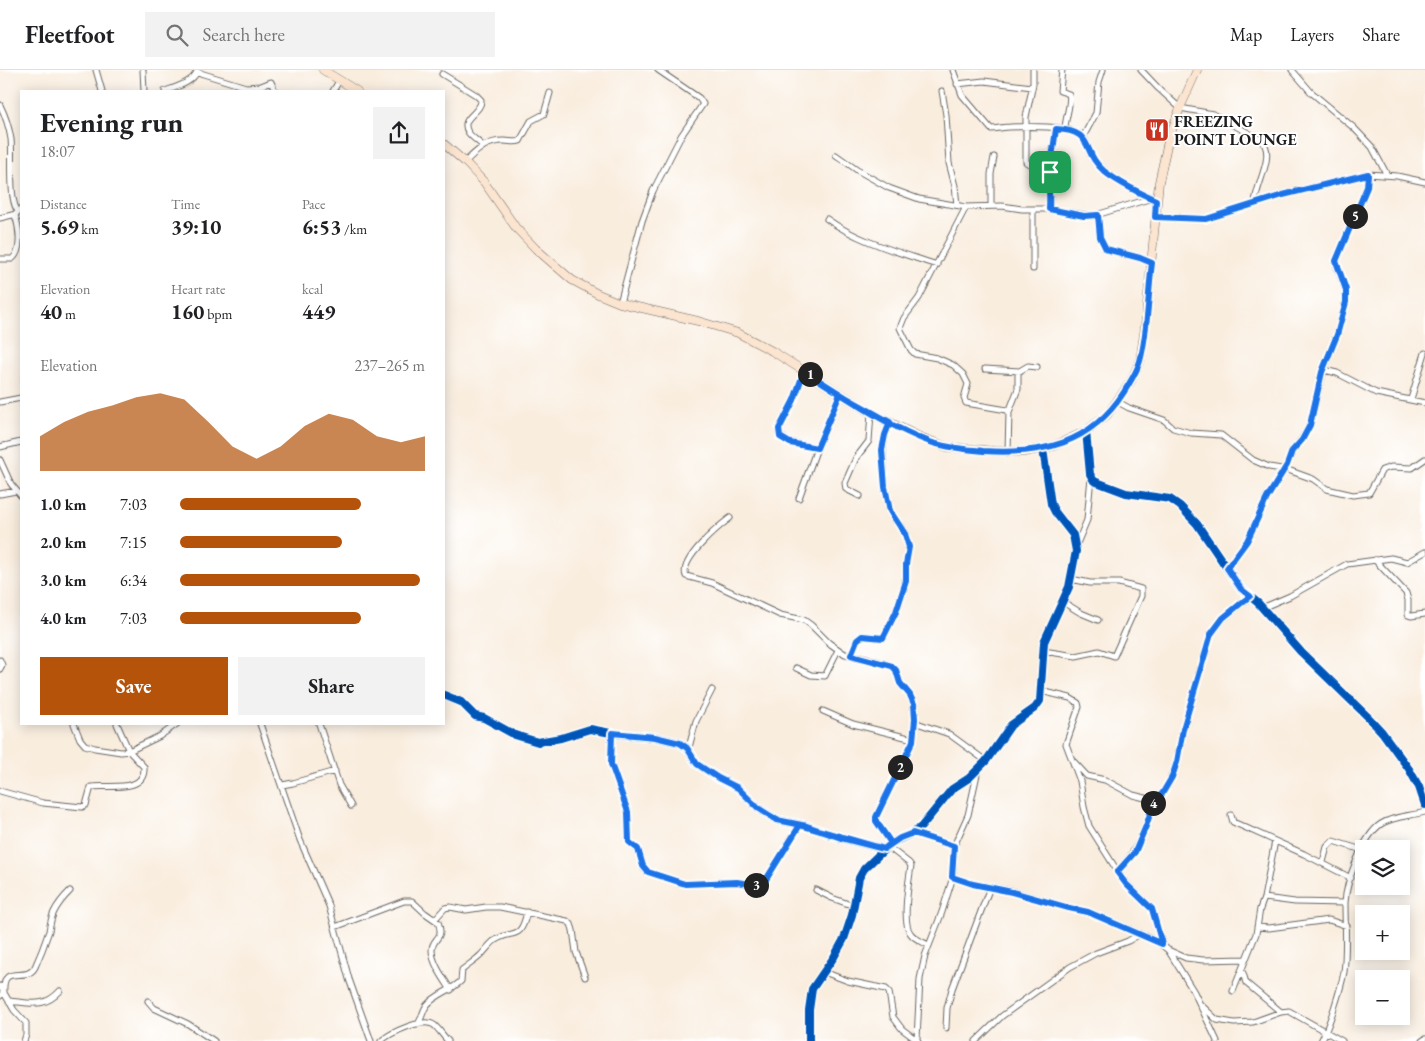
<!DOCTYPE html>
<html lang="en">
<head>
<meta charset="utf-8">
<style>
  body { margin:0; font-family:"EB Garamond",serif; background:#f2f2f2; color:#202124; height:100vh; display:flex; flex-direction:column; font-size:19px; white-space:nowrap }
  * { box-sizing:border-box; margin:0 }
  p { font-size:16px; color:#757577 }
  .icon { flex:none; width:28px; height:28px; fill:none; stroke:currentColor; stroke-width:2; stroke-linecap:round; stroke-linejoin:round }
  .map { position:relative; flex:1; overflow:hidden }
  .details { position:absolute; left:20px; top:20px; width:425px; height:635px; display:flex; flex-direction:column; background:#fff; border-radius:0px; box-shadow:0 2px 12px #0003 }
  .details>* { flex:none }
  .fabs { position:absolute; left:1355px; top:770px; display:grid; gap:10px }
  .fabs a { display:grid; place-items:center; width:55px; height:55px; border-radius:0px; background:#fff; box-shadow:0 2px 12px #0003; font-size:25px }
  .pin { position:absolute; display:grid; place-items:center; width:42px; height:42px; color:#fff; margin:-21px; border-radius:10px; box-shadow:0 2px 8px #0006 }
  .km { position:absolute; width:25px; height:25px; margin:-12px; border-radius:50%; background:#222; color:#fff; font-size:14px; line-height:25px; text-align:center }
  .round { display:grid; place-items:center; flex:none; width:52px; height:52px; border-radius:0px; background:#f2f2f2 }
  .overview { display:flex; align-items:center; justify-content:space-between; height:85px; padding:0 20px }
  h1 { font-size:28px; font-weight:700; line-height:38px }
  .stats { display:grid; grid-template-columns:repeat(3,1fr); gap:8px; height:85px; padding:5px 20px }
  .stats div { display:grid; align-content:center }
  .stats b { font-size:21px; font-weight:700 }
  .stats small { font-size:14px; font-weight:400 }
  .stats p { font-size:14px }
  .chart { height:140px; padding:10px 20px }
  .chart p { display:flex; justify-content:space-between }
  .chart svg { width:100%; height:90px; margin-top:5px; fill:#b45309; opacity:.7 }
  .button { display:flex; gap:10px; margin-top:auto; padding:10px 20px }
  .button a { flex:1; height:58px; border-radius:0px; background:#b45309; color:#fff; font-size:20px; font-weight:700; line-height:58px; text-align:center }
  .button a+a { background:#f2f2f2; color:#202124 }
  ul { padding:0 20px; list-style:none; font-size:16px }
  li { display:grid; grid-template-columns:80px 60px 1fr; align-items:center; height:38px }
  li i { height:12px; border-radius:6px; background:#b45309 }
  header { display:flex; align-items:center; gap:30px; box-sizing:border-box; height:70px; padding:0 25px; background:#fff; border-bottom:1px solid #e0e0e0 }
  header strong { font-size:24px }
  nav { display:flex; gap:28px; margin-inline-start:auto; font-size:18px }
  .search { width:350px; height:45px; background:#f2f2f2; display:flex; align-items:center; gap:12px; box-sizing:border-box; padding:0 18px; border-radius:0px; color:#757577; font-size:19px }
  .map>svg:first-child { display:block }
  .lines { fill:none; stroke-linecap:round; stroke-linejoin:round }
  .street-casing { stroke:#696560; stroke-width:7 }
  .secondary-casing { stroke:#696560; stroke-width:9 }
  .street { stroke:#fff; stroke-width:5 }
  .secondary { stroke:#fce5d0; stroke-width:8 }
  .cycleway-casing { stroke:#fff; stroke-width:11 }
  .cycleway { stroke:#0057b8; stroke-width:8 }
  .route-casing { stroke:#fff; stroke-width:10 }
  .route { stroke:#1a73e8; stroke-width:6 }
  .labels { text-anchor:middle; stroke-width:4; stroke-linejoin:round; paint-order:stroke }
  .poi-label { font-size:16px; font-weight:bold; fill:#1c1c1c; stroke:#fff; text-anchor:start }
</style>
</head>
<body>
<header>
<strong>Fleetfoot</strong>
<div class="search"><svg class="icon" aria-label="search" viewBox="0 0 24 24"><circle cx="10" cy="10" r="6"/><path d="M15 15l6 6"/></svg>Search here</div>
<nav><a>Map</a><a>Layers</a><a>Share</a></nav>
</header>
<div class="map">
<svg width="1425" height="971" viewBox="0 0 1425 971">
  <rect width="100%" height="100%" fill="#fff"/>
  <filter id="ink" filterUnits="userSpaceOnUse"><feTurbulence type="fractalNoise" baseFrequency=".02" numOctaves="2"/><feDisplacementMap in="SourceGraphic" scale="10" xChannelSelector="R" yChannelSelector="G"/><feConvolveMatrix kernelMatrix="1 2 1 2 8 2 1 2 1" color-interpolation-filters="sRGB"/></filter>
  <filter id="wash" filterUnits="userSpaceOnUse"><feTurbulence type="fractalNoise" baseFrequency=".0096" numOctaves="4" result="noise"/><feDisplacementMap in="SourceGraphic" scale="20" xChannelSelector="R" yChannelSelector="G"/><feGaussianBlur stdDeviation="1.12" result="paint"/><feColorMatrix in="noise" values="0 0 0 0 0 0 0 0 0 0 0 0 0 0 0 0 0 1.4 0 .05"/><feComposite in="paint" operator="in"/></filter>
  <g filter="url(#wash)">
    <rect width="100%" height="100%" fill="#f9edde"/>
  </g>
  <g filter="url(#ink)">
    <g class="lines">
      <defs>
        <path id="street" d="M96,0l6,21
          M143,0l1,21
          M953,0l9,25 29,34c6,0 12,-2 19,-2 17,-1 58,-2 72,9 6,5 6,16 11,23 15,19 40,31 61,40
          M1033,0v14l-7,33v45l5,3 19,7
          M1062,0l-2,21 9,3c3,7 -4,25 -4,35
          M1141,0l17,18 22,20 33,6 45,24 7,7c7,16 -9,40 -10,58
          M1292,0l19,22 43,36 18,19 15,28
          M197,2l49,15 15,-1 10,-4 4,9
          M442,4l34,21 5,5c1,13 -22,17 -13,32 3,5 10,9 15,14
          M957,14l27,-3 48,6
          M165,21c10,-3 29,-9 32,-20
          M333,21l6,-10
          M942,21l4,24 3,48 6,23 2,19
          M0,35c5,10 9,22 11,34 2,16 -3,65 8,73
          M1083,67l13,-24 3,-31 4,-12
          M836,85l21,15 32,18 30,11 47,8 36,-1 20,3h23l48,7 59,-18
          M465,92c13,-12 21,-21 39,-21 6,0 10,2 16,0l11,-20 13,-7 6,-21
          M991,136v-32l3,-17
          M966,137l-47,91 -15,20 -4,10 11,22 4,4 22,4 16,7 10,9 5,10 -4,14 2,5 41,7 2,2 -1,40
          M1033,139v60
          M1049,139l1,-10 -2,-15 8,-55
          M1098,145l2,22 6,12 34,9 12,5
          M1155,147l52,2 76,-24 85,-21 29,2 28,6
          M0,148l16,-4
          M827,149c32,23 72,33 110,46
          M0,189h12c11,-8 7,-32 3,-44
          M620,233l22,-82 11,-30 28,-55 22,-32 -4,-6 -41,-28
          M985,299l35,2
          M1324,300l13,3 39,20 49,10
          M804,301l-10,29 -15,29v5l9,8 29,6
          M1411,329l14,-46
          M0,332l21,-4
          M1118,332l11,6 35,12 9,8 18,5 30,2 32,25 16,7 19,3 25,9 14,10 26,6 16,-2 13,-23 9,-3 21,1 13,-9
          M1009,342l9,-23v-17l10,-6 9,1
          M1086,361l4,43 4,7 32,12 44,6 10,7 17,18 44,65 17,14 43,49 67,65 14,15 27,37 10,18 6,18
          M0,377l21,-5
          M0,390l11,24 10,12
          M0,424l16,-3
          M860,426l-14,-7 -1,-6 11,-25 13,-17 2,-28
          M799,428l18,-50 23,-54
          M730,448c-12,9 -51,42 -44,58l26,7 68,32 24,5 7,5 18,18 16,11 22,4 25,8 4,4 5,15 9,10 4,11 1,13 2,4 32,11 37,27
          M1076,476l11,-26 4,-43
          M1375,490l31,33 2,7v15l3,1 14,-2
          M1227,498l20,-27 20,-43 20,-33 5,-14 9,-11 9,-15 13,-53 14,-37 9,-34v-10l-9,-24v-8l30,-72 1,-13
          M1063,532l18,11 17,7
          M1262,538l28,-12 57,-32 44,-6 16,4 18,-10
          M1043,581l33,5 23,-5 15,5 27,-60v-7l-22,-6h-29l-19,-4
          M851,585l6,-15 5,-4 21,2 13,-26 10,-31v-16l3,-18 -4,-13 -15,-23 -5,-24 -2,-37 2,-15 5,-13
          M0,590l2,5 -2,4
          M796,598l15,7 14,1 13,-26
          M1041,621l29,7 8,5 1,4 -13,37 14,37 4,26 5,19 34,54 29,29 10,35
          M444,625l17,7 14,14 9,2 31,17 23,7 23,-4 29,-9 26,5 39,3 25,6 7,5 10,16 21,14 20,10 20,20 19,12 30,6 34,12 43,11
          M823,641l30,13 60,15
          M74,654l6,15 5,6 10,3 26,4 8,-1 31,-15 17,-12
          M260,654l40,116 29,66 20,73 22,62
          M319,654l20,61 12,21
          M612,663l-1,31 17,48 1,30 10,9 5,18 4,3 28,9 9,3 52,-2 25,4 38,-61
          M688,681l8,-30 16,-31
          M1074,692l13,14 18,4 28,15 16,4 11,-3 8,-11 9,-23 6,-33 28,-95 12,-15 27,-22
          M282,715l11,-2 42,-12
          M0,721l43,12 39,4 4,-2 5,-18c15,-3 55,7 53,-20l-15,-16 -12,-27
          M1231,745l2,7 71,32 47,24
          M913,763l41,13
          M891,773l-15,-22v-4l36,-73 3,-25
          M887,776l22,17 2,3c-2,14 -10,58 0,68 4,5 12,8 17,11
          M1323,792l4,-15 6,-6 29,9
          M1117,802c23,-24 28,-43 38,-73
          M953,807l20,7 39,7 57,17 19,4 69,29 11,9 18,8 17,2 43,-1
          M816,820l16,8 22,8
          M1264,828l31,4 50,1
          M435,849l10,-11 5,-1 16,3 20,-3h14l67,14 4,3 2,6 3,22 9,25
          M335,857l69,-26h8l13,12 13,9c7,18 -6,15 -6,28 0,13 12,29 19,40
          M1257,857l12,1 60,-8 18,6
          M1168,880l26,42 23,49
          M824,902l24,9 38,8 3,3 4,25 9,12 16,12
          M1243,903l3,10 35,29
          M0,916l14,24 12,13v12l-2,6
          M1233,921l23,-57 4,-25 4,-11 11,-57
          M0,926l4,-4c-2,-30 22,-8 31,-25 5,-11 10,-24 14,-36 1,-6 2,-13 5,-19 4,-8 10,-15 16,-21
          M10,931c20,2 35,7 50,-10
          M148,931l6,7 34,16 26,17
          M1200,934l17,16 17,3 19,-1 28,-10 8,-1 53,30
          M418,954c4,-6 5,-14 9,-19 9,-11 24,-14 34,-24l1,-11c6,-5 13,-9 19,-15 4,-4 8,-10 13,-14 19,-13 26,2 33,-29
          M946,958l1,-20 5,-19 38,-102
          M917,969l3,-60 5,-23 17,-44 11,-35 1,-31 14,-31 10,-45
          M381,971c9,-8 42,-24 53,-16 5,4 9,11 14,16
          M809,971v-31l3,-21 22,-32 10,-18 8,-24 7,-37 5,-9 27,-26 22,-10 8,-6 31,-38 17,-11 17,-17 25,-36 24,-17 5,-7 4,-59 25,-55 7,-36 -3,-16 -18,-23 -4,-8 -8,-55
          M976,971l26,-25 68,-49 26,-14 32,-12 12,-7
          M1321,971c8,-14 20,-53 23,-69 3,-23 1,-46 1,-69 1,-21 18,-67 36,-79 12,-8 30,-8 44,-12
          M1422,971l3,-2"/>
        <path id="secondary" d="M323,0l34,21
          M444,74l21,18 19,20 32,46 20,21 36,31 26,14 22,9 78,18 40,12 34,18 99,62 49,24 27,10 48,4 29,1 30,-6 32,-15 21,-16 24,-34 9,-20 5,-34 14,-145 9,-41 12,-33 17,-38"/>
      </defs>
      <use href="#street" class="street-casing"/>
      <use href="#secondary" class="secondary-casing"/>
      <use href="#street" class="street"/>
      <use href="#secondary" class="secondary"/>
      <defs>
        <path id="cycleway" d="M1086,361l4,43 4,7 32,12 44,6 10,7 17,18 44,65 17,14 43,49 67,65 14,15 27,37 10,18 6,18
          M444,625l17,7 14,14 9,2 31,17 23,7 23,-4 29,-9 26,5 39,3 25,6 7,5 10,16 21,14 20,10 20,20 19,12 30,6 34,12 43,11
          M809,971v-31l3,-21 22,-32 10,-18 8,-24 7,-37 5,-9 27,-26 22,-10 8,-6 31,-38 17,-11 17,-17 25,-36 24,-17 5,-7 4,-59 25,-55 7,-36 -3,-16 -18,-23 -4,-8 -8,-55"/>
      </defs>
      <use href="#cycleway" class="cycleway-casing"/>
      <use href="#cycleway" class="cycleway"/>
    </g>
  </g>
  <g class="lines" filter="url(#ink)">
    <defs>
      <path id="route" d="M1050,102c-2,12 0,25 -1,37l35,7 14,-1 2,22 6,12 34,9 12,5c-4,30 -4,70 -12,98 -3,11 -10,21 -16,31 -33,52 -82,63 -141,59 -18,-2 -36,-3 -53,-9 -45,-17 -85,-46 -126,-71l-10,29 -15,29 1,8 10,6 27,5 23,-54 50,28 -5,13 -3,15 3,37 5,24 15,23 4,13 -3,17v17l-10,31 -13,26 -21,-2 -5,4 -6,15 41,11 4,4 4,13 10,12 4,9 1,15 -2,22 -37,76v4l15,22 -7,6 -43,-11 -34,-12 -30,-6 -19,-12 -20,-20 -20,-10 -21,-14 -10,-16 -7,-5 -25,-6 -43,-4 -1,31 17,48 1,30 9,7 5,17 5,6 37,12 52,-2 25,4 38,-61 84,24 16,-11 13,-5 41,13 -2,31 21,7 39,8 57,16 19,4 74,32 -10,-35 -26,-25 -9,-12 18,-20 11,-26 9,-27 7,-5 10,-17 5,-15 6,-33 28,-95 12,-16 27,-22 -9,-7 -14,-21 20,-27 20,-43 20,-33 5,-14 10,-11 8,-15 12,-53 15,-37 9,-33v-12l-10,-29 31,-74 1,-13 -85,21 -77,24 -51,-2 1,-17c-15,-6 -38,-18 -51,-28 -25,-21 -9,-41 -49,-43l-6,43"/>
    </defs>
    <use href="#route" class="route-casing"/>
    <use href="#route" class="route"/>
  </g>
  <defs>
    <symbol id="restaurant-square" viewBox="-11 -11 22 22"><rect x="-9" y="-9" width="18" height="18" rx="4" fill="#c8321e" stroke="#fff"/><path d="M-5-6h1v4h1v-4h1v4h1v-4h1v5L-1.5 .5V6h-2V.5L-5-1ZM5-6V6H3V1.5H1.5Q1.5-4 5-6Z" fill="#fff"/></symbol>
  </defs>
  <g fill-rule="evenodd">
    <use href="#restaurant-square" x="1143" y="46" width="28" height="28"/>
  </g>
  <g class="labels">
    <g class="poi-label">
      <text x="1174" y="57">FREEZING<tspan x="1174" dy="18">POINT LOUNGE</tspan></text>
    </g>
  </g>
</svg>
<div class="fabs">
<a><svg class="icon" aria-label="layers" viewBox="0 0 24 24"><path d="M12 4l9 5-9 5-9-5zM3 14l9 5 9-5"/></svg></a>
<a>+</a>
<a>−</a>
</div>
<div class="pin" style="left:1050px;top:102px;background:#1e9e55"><svg class="icon" aria-label="arrive" viewBox="0 0 24 24"><path d="M6 21V4h12l-3 4 3 4H6"/></svg></div>
<b class="km" style="left:810px;top:304px">1</b>
<b class="km" style="left:900px;top:697px">2</b>
<b class="km" style="left:756px;top:815px">3</b>
<b class="km" style="left:1153px;top:733px">4</b>
<b class="km" style="left:1355px;top:146px">5</b>
<section class="details">
<div class="overview"><div><h1>Evening run</h1><p>18:07</p></div><a class="round"><svg class="icon" aria-label="share" viewBox="0 0 24 24"><path d="M12 15V3M7 8l5-5 5 5M5 13v7h14v-7"/></svg></a></div>
<div class="stats">
<div><p>Distance</p><b>5.69<small> km</small></b></div>
<div><p>Time</p><b>39:10</b></div>
<div><p>Pace</p><b>6:53<small> /km</small></b></div>
</div>
<div class="stats">
<div><p>Elevation</p><b>40<small> m</small></b></div>
<div><p>Heart rate</p><b>160<small> bpm</small></b></div>
<div><p>kcal</p><b>449</b></div>
</div>
<div class="chart"><p><span>Elevation</span>237–265 m</p>
<svg viewBox="0 0 160 44" preserveAspectRatio="none"><path d="M0 44V27L10 20L20 15L30 12L40 8L50 6L60 9L70 20L80 32L90 38L100 32L110 22L120 16L130 19L140 27L150 30L160 27V44z"/></svg>
</div>
<ul>
<li><b>1.0 km</b>7:03<i style="width:74%"></i></li>
<li><b>2.0 km</b>7:15<i style="width:66%"></i></li>
<li><b>3.0 km</b>6:34<i style="width:98%"></i></li>
<li><b>4.0 km</b>7:03<i style="width:74%"></i></li>
</ul>
<div class="button"><a>Save</a><a>Share</a></div>
</section>
</div>
</body>
</html>
